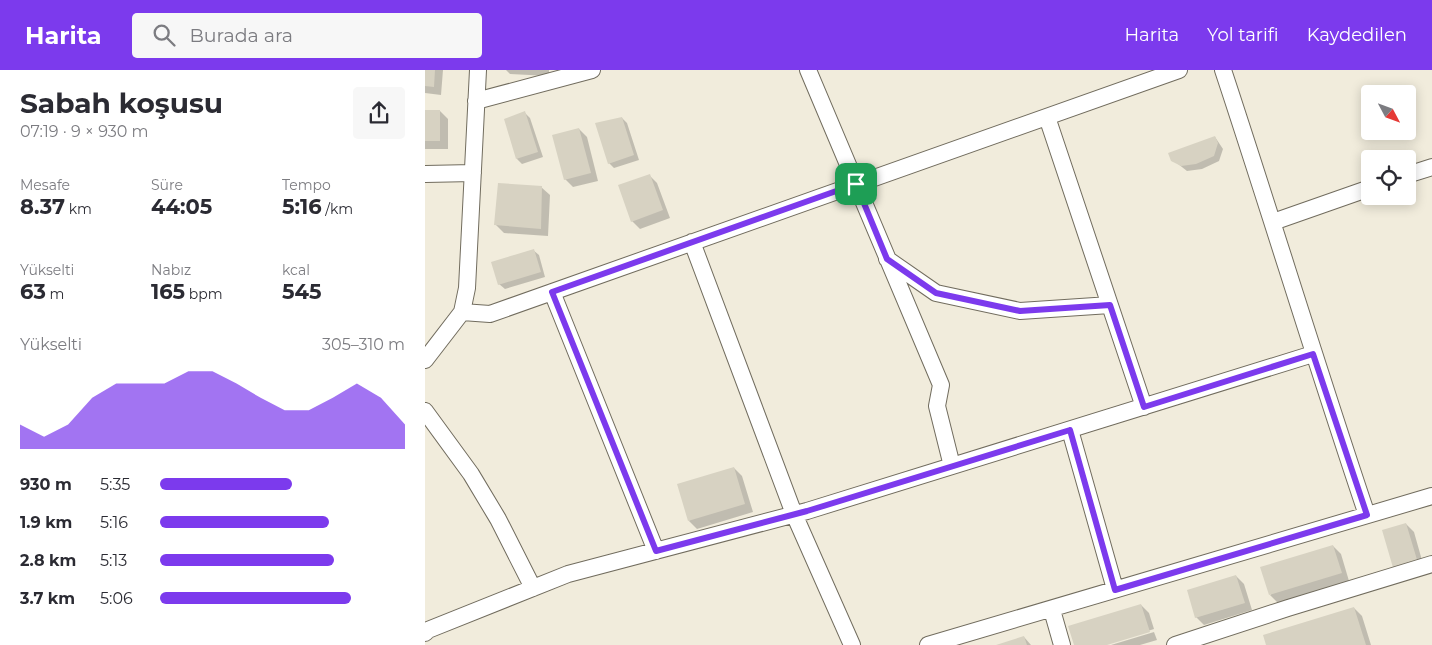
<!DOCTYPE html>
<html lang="tr">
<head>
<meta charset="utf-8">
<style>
  body { margin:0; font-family:Montserrat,sans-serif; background:#f7f7f7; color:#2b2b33; height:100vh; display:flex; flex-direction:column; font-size:19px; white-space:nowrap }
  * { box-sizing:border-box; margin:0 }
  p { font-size:16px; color:#7c7c81 }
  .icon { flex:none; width:28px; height:28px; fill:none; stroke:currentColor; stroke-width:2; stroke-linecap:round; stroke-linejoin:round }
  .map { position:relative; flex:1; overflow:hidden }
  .panel { display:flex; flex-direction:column; background:#fff; width:425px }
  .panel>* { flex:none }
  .needle { width:32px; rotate:131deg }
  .controls { position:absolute; left:936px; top:15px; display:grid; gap:10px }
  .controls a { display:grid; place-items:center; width:55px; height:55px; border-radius:5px; background:#fff; box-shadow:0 2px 12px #0003; font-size:25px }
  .pin { position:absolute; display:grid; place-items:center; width:42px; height:42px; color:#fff; margin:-21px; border-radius:10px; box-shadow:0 2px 8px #0006 }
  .round { display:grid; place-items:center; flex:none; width:52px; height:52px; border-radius:5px; background:#f7f7f7 }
  .headline { display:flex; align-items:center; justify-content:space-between; height:85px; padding:0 20px }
  h1 { font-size:28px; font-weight:700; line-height:38px }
  .metrics { display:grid; grid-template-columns:repeat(3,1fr); gap:8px; height:85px; padding:5px 20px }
  .metrics div { display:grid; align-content:center }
  .metrics b { font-size:21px; font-weight:700 }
  .metrics small { font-size:14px; font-weight:400 }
  .metrics p { font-size:14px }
  .chart { height:140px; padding:10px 20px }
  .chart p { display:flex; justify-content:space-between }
  .chart svg { width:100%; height:90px; margin-top:5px; fill:#7c3aed; opacity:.7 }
  ul { padding:0 20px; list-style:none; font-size:16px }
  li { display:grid; grid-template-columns:80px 60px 1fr; align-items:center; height:38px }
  li i { height:12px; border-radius:6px; background:#7c3aed }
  header { display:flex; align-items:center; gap:30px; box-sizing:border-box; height:70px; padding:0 25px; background:#7c3aed; color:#fff }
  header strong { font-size:24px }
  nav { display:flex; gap:28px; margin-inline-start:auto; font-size:18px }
  .search { width:350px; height:45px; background:#f7f7f7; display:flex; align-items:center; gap:12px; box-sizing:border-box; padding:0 18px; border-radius:5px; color:#7c7c81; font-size:19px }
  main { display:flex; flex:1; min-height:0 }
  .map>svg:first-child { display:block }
  .shadow { fill:#0003 }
  .building { fill:#d7d2c2 }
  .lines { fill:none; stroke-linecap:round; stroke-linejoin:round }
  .minor-casing { stroke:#716c5e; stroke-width:18 }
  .minor { stroke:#fff; stroke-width:16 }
  .route-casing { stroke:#fff; stroke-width:10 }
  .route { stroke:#7c3aed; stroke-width:6 }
</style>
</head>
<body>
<header>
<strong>Harita</strong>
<div class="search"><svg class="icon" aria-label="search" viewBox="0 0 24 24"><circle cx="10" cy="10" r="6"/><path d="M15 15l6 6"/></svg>Burada ara</div>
<nav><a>Harita</a><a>Yol tarifi</a><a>Kaydedilen</a></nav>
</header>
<main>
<section class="panel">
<div class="headline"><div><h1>Sabah koşusu</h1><p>07:19 · 9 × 930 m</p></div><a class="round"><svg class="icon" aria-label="share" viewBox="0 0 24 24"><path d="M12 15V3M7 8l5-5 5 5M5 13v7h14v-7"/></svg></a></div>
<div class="metrics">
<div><p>Mesafe</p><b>8.37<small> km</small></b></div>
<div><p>Süre</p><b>44:05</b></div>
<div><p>Tempo</p><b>5:16<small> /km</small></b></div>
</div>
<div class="metrics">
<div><p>Yükselti</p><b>63<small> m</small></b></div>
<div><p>Nabız</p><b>165<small> bpm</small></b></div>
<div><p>kcal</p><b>545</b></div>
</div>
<div class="chart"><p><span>Yükselti</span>305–310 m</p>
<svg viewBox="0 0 160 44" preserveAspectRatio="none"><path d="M0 44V32L10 38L20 32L30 19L40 12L50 12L60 12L70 6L80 6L90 12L100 19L110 25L120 25L130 19L140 12L150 19L160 32V44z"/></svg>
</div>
<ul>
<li><b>930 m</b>5:35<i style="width:54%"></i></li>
<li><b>1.9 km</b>5:16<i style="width:69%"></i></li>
<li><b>2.8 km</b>5:13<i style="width:71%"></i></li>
<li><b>3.7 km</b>5:06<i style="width:78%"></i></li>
</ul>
</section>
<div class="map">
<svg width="1007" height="575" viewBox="0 0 1007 575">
  <rect width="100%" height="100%" fill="#f1ecdc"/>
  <path class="shadow" d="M0,0h18l-2,25 -16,-2z
    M81,0h43v6l-39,-2z
    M0,41h15l8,8v30h-23z
    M100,43l5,5 13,39 -21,7 -5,-5z
    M197,48l5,5 12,37 -25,8 -5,-5z
    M154,59l8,8 11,44 -25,6 -8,-8z
    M790,67l8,12 -4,12 -17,8 -15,2 -14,-11z
    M224,105l8,8 13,35 -30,11 -8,-8z
    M116,117l9,8 -2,41 -44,-3 -8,-8z
    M108,180l6,5 6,22 -40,12 -6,-5z
    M309,398l8,8 11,36 -56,17 -8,-8z
    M981,454l8,8 11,39 -42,-40z
    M908,476l8,8 8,27 -71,22 -8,-8z
    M811,506l8,8 8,26 -48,15 -8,-8z
    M716,535l8,8 5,16 -51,16h-28z
    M929,538l8,8 9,29h-103z
    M729,562l3,8 -17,5h-29z
    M599,567l7,8h-32z"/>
  <path class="building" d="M0,0h10l-1,17 -9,-1z
    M0,40h15v31h-15z
    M100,41l13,41 -22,7 -12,-40z
    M197,47l12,38 -26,9 -13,-41z
    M154,58l12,45 -27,7 -12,-45z
    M790,66l3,7 -4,13 -18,8 -15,2 -10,-5 -3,-8z
    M225,104l13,36 -32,12 -13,-37z
    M73,113l44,3 -1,43 -47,-4z
    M109,179l7,23 -43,13 -7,-23z
    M309,397l11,37 -57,17 -11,-37z
    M981,453l12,40 -24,8 -12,-41z
    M908,475l9,28 -73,22 -9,-28z
    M811,505l9,28 -50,15 -8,-28z
    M716,534l9,28 -43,13h-33l-6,-19z
    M929,537l12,38h-100l-3,-10z
    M599,566l3,9h-31z"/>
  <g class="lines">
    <defs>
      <path id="minor" d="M383,0l133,315 -4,21 15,60
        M798,0c49,148 94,297 144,445
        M51,31l116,-31
        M622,47l97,290
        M0,104l48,-1
        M982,105l25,-8
        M848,152l97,-34
        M267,172l102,272 58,131
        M462,189l49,34 84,18 90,-6
        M127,222l104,259
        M37,242l28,2 689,-244
        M0,290l37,-48 5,-24 11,-218
        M0,341l46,63 27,45 35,69
        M645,360l45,159
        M627,540l10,35
        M0,563l3,-3 140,-56 239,-63 506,-157
        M503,575l504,-149
        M750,575l113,-37 144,-44"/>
    </defs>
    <use href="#minor" class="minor-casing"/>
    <use href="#minor" class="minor"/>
  </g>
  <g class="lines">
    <defs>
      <path id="route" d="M431,114l31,75 49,34 84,18 90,-6 34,102 169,-53 54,161 -252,75 -45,-160 -263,81 -151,40 -104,-259z"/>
    </defs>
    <use href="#route" class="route-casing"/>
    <use href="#route" class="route"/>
  </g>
</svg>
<div class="controls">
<a><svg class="needle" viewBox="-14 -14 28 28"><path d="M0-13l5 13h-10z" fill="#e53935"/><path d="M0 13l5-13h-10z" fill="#7c7c81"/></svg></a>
<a><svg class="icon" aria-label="locate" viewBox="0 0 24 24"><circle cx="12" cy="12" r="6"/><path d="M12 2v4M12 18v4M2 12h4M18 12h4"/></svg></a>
</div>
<div class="pin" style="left:431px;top:114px;background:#1e9e55"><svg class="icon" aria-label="arrive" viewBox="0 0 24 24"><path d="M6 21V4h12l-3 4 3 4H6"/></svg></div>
</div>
</main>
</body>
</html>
